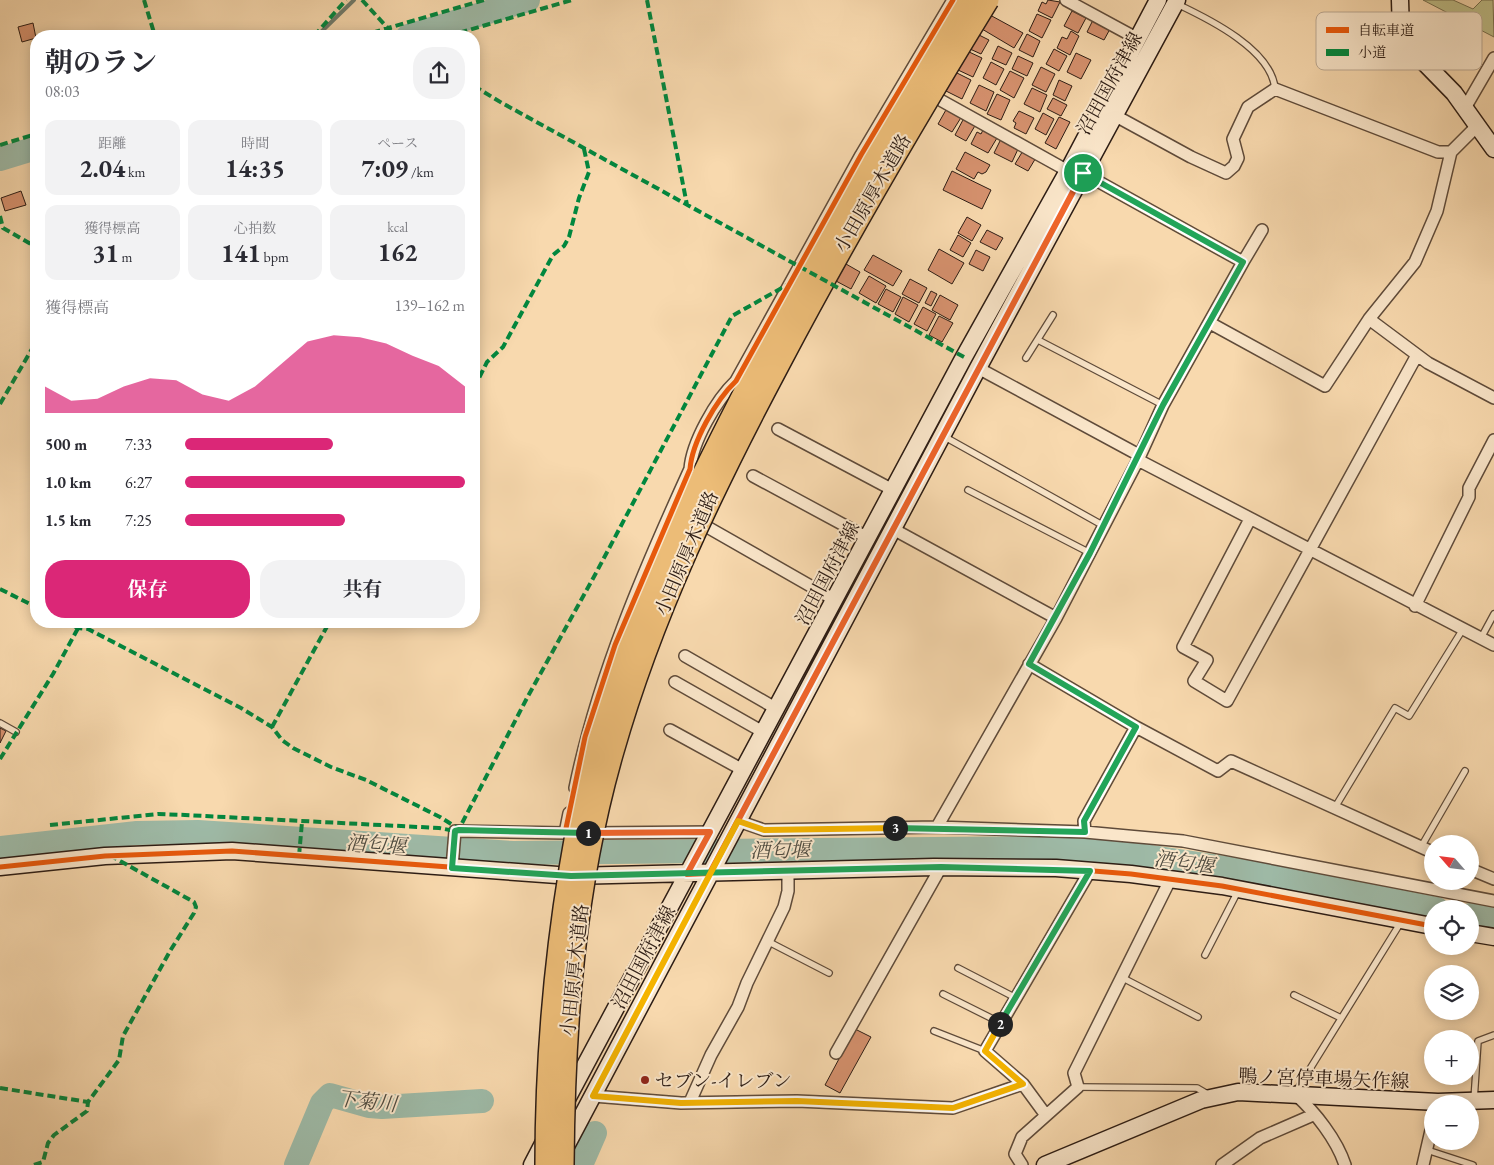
<!DOCTYPE html>
<html lang="ja">
<head>
<meta charset="utf-8">
<style>
  body { margin:0; font-family:"EB Garamond","Noto Serif JP",serif; background:#f2f2f3; color:#2b2b33; height:100vh; display:flex; flex-direction:column; font-size:19px; white-space:nowrap }
  * { box-sizing:border-box; margin:0 }
  p { font-size:16px; color:#7c7c81 }
  .icon { flex:none; width:28px; height:28px; fill:none; stroke:currentColor; stroke-width:2; stroke-linecap:round; stroke-linejoin:round }
  .map { position:relative; flex:1; overflow:hidden }
  .drawer { position:absolute; left:30px; top:30px; width:450px; height:598px; display:flex; flex-direction:column; background:#fff; border-radius:20px; box-shadow:0 2px 12px #0003 }
  .drawer>* { flex:none }
  .needle { width:32px; rotate:298deg }
  .tools { position:absolute; left:1424px; top:835px; display:grid; gap:10px }
  .tools a { display:grid; place-items:center; width:55px; height:55px; border-radius:50%; background:#fff; box-shadow:0 2px 12px #0003; font-size:25px }
  .pin { position:absolute; display:grid; place-items:center; width:42px; height:42px; color:#fff; margin:-21px; border:2px solid #fff; border-radius:50%; box-shadow:0 1px 5px #0007 }
  .km { position:absolute; width:25px; height:25px; margin:-12px; border-radius:50%; background:#222; color:#fff; font-size:14px; line-height:25px; text-align:center }
  .round { display:grid; place-items:center; flex:none; width:52px; height:52px; border-radius:20px; background:#f2f2f3 }
  .headline { display:flex; align-items:center; justify-content:space-between; height:85px; padding:0 15px }
  h1 { font-size:28px; font-weight:700; line-height:38px }
  .stats { display:grid; grid-template-columns:repeat(3,1fr); gap:8px; height:85px; padding:5px 15px }
  .stats div { display:grid; align-content:center; border-radius:12px; background:#f2f2f3; text-align:center }
  .stats b { font-size:25px; font-weight:700 }
  .stats small { font-size:14px; font-weight:400 }
  .stats p { font-size:14px }
  .chart { height:140px; padding:10px 15px }
  .chart p { display:flex; justify-content:space-between }
  .chart svg { width:100%; height:90px; margin-top:5px; fill:#db2777; opacity:.7 }
  .action { display:flex; gap:10px; margin-top:auto; padding:10px 15px }
  .action a { flex:1; height:58px; border-radius:20px; background:#db2777; color:#fff; font-size:20px; font-weight:700; line-height:58px; text-align:center }
  .action a+a { background:#f2f2f3; color:#2b2b33 }
  ul { padding:0 15px; list-style:none; font-size:16px }
  li { display:grid; grid-template-columns:80px 60px 1fr; align-items:center; height:38px }
  li i { height:12px; border-radius:6px; background:#db2777 }
  .map>svg:first-child { display:block }
  .green { fill:#bfbf89; stroke:#766e4e }
  .lines { fill:none; stroke-linecap:round; stroke-linejoin:round }
  .stream { stroke:#707b6c; stroke-width:4 }
  .river { stroke:#9ebaa7; stroke-width:24 }
  .building { fill:#d7926f; stroke:#2c1c14 }
  .lane-casing { stroke:#5f4b3a; stroke-width:8 }
  .street-casing { stroke:#5f4b3a; stroke-width:14 }
  .secondary-casing { stroke:#2c1c14; stroke-width:19 }
  .lane { stroke:#fae6ca; stroke-width:5.5 }
  .street { stroke:#fae6ca; stroke-width:11 }
  .secondary { stroke:#fae6ca; stroke-width:16 }
  .highway-bridge-casing { stroke:#2c1c14; stroke-width:24; stroke-linecap:butt }
  .highway-bridge { stroke:#ecbc77; stroke-width:21 }
  .quiet { stroke:#00873e; stroke-width:4; stroke-dasharray:8 4; stroke-linecap:butt }
  .cycleway-casing { stroke:#fae6ca; stroke-width:8 }
  .cycleway { stroke:#e8590c; stroke-width:5 }
  .split-1-casing { stroke:#fff; stroke-width:10 }
  .split-2-casing { stroke:#fff; stroke-width:10 }
  .split-3-casing { stroke:#fff; stroke-width:10 }
  .split-4-casing { stroke:#fff; stroke-width:10 }
  .split-1 { stroke:#f0652b; stroke-width:6 }
  .split-2 { stroke:#22a559; stroke-width:6 }
  .split-3 { stroke:#f5b400; stroke-width:6 }
  .split-4 { stroke:#22a559; stroke-width:6 }
  .poi-dot { fill:#8f2418; stroke:#fae6ca; stroke-width:2 }
  .labels { text-anchor:middle; stroke-width:4; stroke-linejoin:round; paint-order:stroke }
  .street-label { font-size:19px; fill:#2c1c14; stroke:#fae6ca }
  .poi-label { font-size:19px; fill:#2c1c14; stroke:#fae6ca; text-anchor:start }
  .water-label { font-size:20px; font-style:italic; fill:#4e4b40; stroke:#fae6ca }
  .key { fill:#fae6ca; stroke:#bca993; stroke-width:1 }
  .key-label { font-size:14px; fill:#2c1c14 }
</style>
</head>
<body>
<div class="map">
<svg width="1494" height="1165" viewBox="0 0 1494 1165">
  <rect width="100%" height="100%" fill="#f8d9ae"/>
  <filter id="stains"><feTurbulence type="fractalNoise" baseFrequency=".004" numOctaves="4"/><feColorMatrix values="0 0 0 0 .2 0 0 0 0 .09 0 0 0 0 .02 0 0 0 .5 -.17"/></filter>
  <radialGradient id="worn" r=".72"><stop offset=".6" stop-color="#630" stop-opacity="0"/><stop offset="1" stop-color="#630" stop-opacity=".3"/></radialGradient>
  <path class="green" d="M1423,0h30l20,9 9,-9h11l1,37z"/>
  <g class="lines">
    <path class="stream" d="M320,33l34,-33"/>
    <path class="river" d="M408,36l120,-36
      M0,159l36,-11
      M0,848l137,-15 61,-1 315,21 521,-5 91,5 115,17 197,39
      M1470,915l24,4
      M296,1165l26,-62 8,-8 39,11 13,1 100,-6
      M581,1165l14,-32"/>
  </g>
  <path class="building" d="M1048,0l12,2 -8,16 -14,-7 4,-9 4,2z
    M1072,11l14,7 -8,15 -14,-7z
    M1037,14l14,6 -9,18 -13,-7z
    M990,15l33,18 -9,15 -32,-19z
    M1093,20l17,9 -6,11 -17,-8z
    M33,23l3,15 -14,4 -4,-15z
    M1071,31l8,5 -9,19 -13,-7 5,-11 5,2z
    M977,34l12,6 -8,14 -11,-5z
    M1027,34l13,7 -7,16 -14,-7z
    M998,46l14,7 -6,12 -14,-6z
    M1054,49l13,7 -8,15 -13,-7z
    M967,51l15,7 -9,19 -15,-7z
    M1076,53l15,7 -10,19 -14,-7z
    M1018,56l15,7 -6,13 -15,-7z
    M991,62l13,7 -8,16 -13,-7z
    M1041,67l14,7 -9,18 -14,-7z
    M1010,71l14,7 -10,20 -14,-8z
    M955,72l16,8 -9,19 -16,-8z
    M1059,80l13,6 -7,15 -12,-6z
    M979,85l15,7 -8,19 -16,-8z
    M1032,88l15,7 -7,17 -16,-8z
    M997,94l13,6 -9,20 -14,-6z
    M1053,98l14,7 -6,11 -14,-7z
    M947,108l15,8 -10,16 -14,-8z
    M1019,111l15,7 -8,16 -12,-6 2,-5 -3,-2z
    M1043,113l11,6 -8,16 -11,-6z
    M1059,117l11,5 -14,27 -11,-6z
    M964,118l12,6 -10,17 -11,-6z
    M983,130l14,8 -9,15 -17,-9 6,-12 4,2z
    M1001,139l18,8 -7,15 -18,-9z
    M1024,149l13,7 -9,15 -13,-7z
    M965,152l25,13 -4,7 -4,2 -4,-2 -4,7 -18,-10z
    M952,171l39,19 -9,19 -39,-19z
    M21,191l5,14 -21,6 -4,-13z
    M967,217l14,8 -9,16 -14,-8z
    M36,219v18l-4,-17z
    M987,230l16,8 -7,12 -16,-8z
    M958,235l13,8 -8,14 -13,-7z
    M939,249l25,14 -12,21 -24,-14z
    M976,250l14,7 -7,14 -14,-7z
    M873,255l29,16 -9,15 -29,-16z
    M846,264l14,8 -9,17 -15,-8z
    M869,276l17,10 -10,17 -17,-10z
    M910,279l17,9 -8,15 -17,-9z
    M886,289l15,8 -8,15 -15,-8z
    M931,291l6,3 -6,12 -6,-3z
    M940,295l18,10 -8,15 -18,-10z
    M903,297l15,8 -9,17 -14,-8z
    M923,307l13,7 -9,17 -13,-7z
    M939,316l14,7 -11,19 -13,-7z
    M0,728l6,3 -6,12z
    M855,1029l16,8 -31,56 -15,-8z"/>
  <g class="lines">
    <defs>
      <path id="lane" d="M1177,4c32,15 95,46 98,85
        M1038,340l125,65
        M1026,358l27,-43
        M945,437l159,89
        M968,490l122,63
        M1481,638l13,-24
        M0,723l16,9
        M1334,809l61,-101 14,8 54,-87
        M1421,847l44,-76
        M767,941l62,32
        M1205,955l33,-64
        M958,968l58,30
        M1121,977l77,40
        M943,994l58,29
        M1294,995l47,23
        M934,1031l51,20
        M1078,1087l119,1 12,7
        M1295,1093l106,-171
        M1474,1100l4,-59 16,-6
        M1427,1150l46,15"/>
      <path id="street" d="M1066,0l72,39
        M942,101l126,70
        M1465,108l29,-50
        M1114,115l77,42 35,16 8,-7 4,-8 -5,-19 15,-32 27,-18 163,63h13l26,-26
        M1243,262l19,-32
        M1369,319l46,-57 22,-51 14,-59
        M1210,323l115,63 44,-67 59,44 66,35
        M978,368l161,87
        M778,429l115,61
        M1138,460l356,185
        M753,476l115,62
        M1250,519l-67,128 24,13 -13,21 33,20 190,-346
        M709,528l126,72
        M893,529l163,89
        M1415,606l54,-109v-9l25,-48
        M685,656l92,53
        M1029,664l107,63 82,44 13,-10 201,91
        M675,682l88,50
        M670,730l73,40
        M575,788c23,-112 68,-216 115,-319 2,-27 26,-69 46,-88l125,-226 92,-155
        M738,821l26,9 173,-3 148,5 43,4 55,5 311,60
        M937,827l119,-209 82,-158 25,-55 80,-143 -160,-89
        M1085,832l-1,-11 52,-94
        M590,833l120,-1
        M452,868l3,-37 110,2 4,-20
        M1470,869l24,10
        M836,1053l105,-186
        M1296,1095c19,17 41,45 49,70
        M593,1096l88,7 116,-2 156,7 70,-24
        M690,1102l21,-47 27,-48 9,-24 37,-76 4,-16v-21
        M1045,1114l-22,-30 -38,-33 105,-180
        M1022,1165l-7,-11 7,-17 56,-50 -4,-14 97,-195
        M1222,1165l38,-27 53,-23
        M1423,1165l9,-39"/>
      <path id="secondary" d="M1400,0l1,33 12,18 41,42 40,56
        M0,867l105,-11 127,-5 339,25 363,-9 122,1 75,6 91,12 210,40
        M1470,933l24,4
        M566,1101l398,-744 104,-186 90,-171
        M564,1150l414,-782 199,-368
        M532,1165l13,-25
        M1045,1165l156,-65 37,-8 200,10 56,-2"/>
    </defs>
    <use href="#lane" class="lane-casing"/>
    <use href="#street" class="street-casing"/>
    <use href="#secondary" class="secondary-casing"/>
    <use href="#lane" class="lane"/>
    <use href="#street" class="street"/>
    <use href="#secondary" class="secondary"/>
    <defs>
      <path id="highway-bridge" d="M546,1165c0,-100 8,-198 24,-296 7,-41 14,-83 26,-124 39,-137 101,-263 167,-388 65,-122 133,-240 205,-357
        M563,1165c1,-140 11,-279 50,-414 39,-137 100,-263 167,-389 65,-123 135,-243 208,-362"/>
    </defs>
    <use href="#highway-bridge" class="highway-bridge-casing"/>
    <use href="#highway-bridge" class="highway-bridge"/>
    <path class="quiet" d="M144,0l11,36
      M362,0l33,36
      M647,0l40,205
      M314,36l32,-36
      M361,36l123,-36
      M448,36l124,-36
      M474,86l28,17 462,254
      M0,145l36,-11
      M0,216l3,12 33,19
      M474,388l13,-26 16,-15 50,-92 11,-9 5,-9 10,-39 10,-26 -5,-23
      M0,404l36,-62
      M0,589l36,18
      M64,621l14,7 10,1 153,79 31,19 10,13 11,8 38,19 35,13 74,37 19,12 68,-131 69,-125 136,-257 55,-31
      M272,727l58,-106
      M0,759l53,-85 29,-53
      M50,825l108,-11 27,1 254,13 16,3
      M299,856l3,-34
      M0,1088l88,14 31,-42 4,-24 47,-85 24,-38 2,-6 -2,-5 -81,-45
      M34,1165l9,-3 5,-19 6,-8 33,-24 1,-9"/>
    <defs>
      <path id="cycleway" d="M0,867l105,-11 127,-5 339,25 363,-9 122,1 75,6 91,12 210,40
        M452,868l3,-37 110,2 20,-96 30,-92 75,-176c2,-27 26,-69 46,-88l125,-226 92,-155"/>
    </defs>
    <use href="#cycleway" class="cycleway-casing"/>
    <use href="#cycleway" class="cycleway"/>
  </g>
  <g class="lines">
    <defs>
      <path id="split-1" d="M588,833l122,-1 -23,42 23,-1 373,-700"/>
      <path id="split-2" d="M588,833l-129,-3 -4,1 -3,37 119,8 370,-9 149,4 -90,153"/>
      <path id="split-3" d="M895,828l-131,2 -26,-9 -145,275 88,7 116,-2 156,7 70,-24 -38,-33 15,-27"/>
      <path id="split-4" d="M895,828l190,4 -1,-11 52,-94 -107,-63 61,-111 73,-148 80,-143 -160,-89"/>
    </defs>
    <use href="#split-1" class="split-1-casing"/>
    <use href="#split-2" class="split-2-casing"/>
    <use href="#split-3" class="split-3-casing"/>
    <use href="#split-4" class="split-4-casing"/>
    <use href="#split-1" class="split-1"/>
    <use href="#split-2" class="split-2"/>
    <use href="#split-3" class="split-3"/>
    <use href="#split-4" class="split-4"/>
  </g>
  <circle class="poi-dot" cx="645" cy="1080" r="5"/>
  <g class="labels">
    <g class="street-label">
      <text transform="translate(1109 83) rotate(-61)" y="7">沼田国府津線</text>
      <text transform="translate(872 193) rotate(-60)" y="7">小田原厚木道路</text>
      <text transform="translate(686 553) rotate(-67)" y="7">小田原厚木道路</text>
      <text transform="translate(827 573) rotate(-62)" y="7">沼田国府津線</text>
      <text transform="translate(643 957) rotate(-62)" y="7">沼田国府津線</text>
      <text transform="translate(574 970) rotate(-84)" y="7">小田原厚木道路</text>
      <text transform="translate(1324 1078) rotate(2)" y="7">鴨ノ宮停車場矢作線</text>
    </g>
    <g class="poi-label">
      <text x="655" y="1087">セブン-イレブン</text>
    </g>
    <g class="water-label">
      <text transform="translate(376 844) rotate(4)" y="7">酒匂堰</text>
      <text transform="translate(780 850) rotate(-1)" y="7">酒匂堰</text>
      <text transform="translate(1184 862) rotate(8)" y="7">酒匂堰</text>
      <text transform="translate(367 1101) rotate(6)" y="7">下菊川</text>
    </g>
  </g>
  <rect x="1316" y="12" width="166" height="58" rx="8" class="key"/>
  <rect x="1326" y="27" width="23" height="6" fill="#e8590c"/>
  <rect x="1326" y="49" width="23" height="7" fill="#00873e"/>
  <g class="key-label">
    <text x="1358" y="35">自転車道</text>
    <text x="1358" y="57">小道</text>
  </g>
  <rect width="100%" height="100%" filter="url(#stains)"/>
  <rect width="100%" height="100%" fill="url(#worn)"/>
</svg>
<div class="tools">
<a><svg class="needle" viewBox="-14 -14 28 28"><path d="M0-13l5 13h-10z" fill="#e53935"/><path d="M0 13l5-13h-10z" fill="#7c7c81"/></svg></a>
<a><svg class="icon" aria-label="locate" viewBox="0 0 24 24"><circle cx="12" cy="12" r="6"/><path d="M12 2v4M12 18v4M2 12h4M18 12h4"/></svg></a>
<a><svg class="icon" aria-label="layers" viewBox="0 0 24 24"><path d="M12 4l9 5-9 5-9-5zM3 14l9 5 9-5"/></svg></a>
<a>+</a>
<a>−</a>
</div>
<div class="pin" style="left:1083px;top:173px;background:#1e9e55"><svg class="icon" aria-label="arrive" viewBox="0 0 24 24"><path d="M6 21V4h12l-3 4 3 4H6"/></svg></div>
<b class="km" style="left:588px;top:833px">1</b>
<b class="km" style="left:1000px;top:1024px">2</b>
<b class="km" style="left:895px;top:828px">3</b>
<section class="drawer">
<div class="headline"><div><h1>朝のラン</h1><p>08:03</p></div><a class="round"><svg class="icon" aria-label="share" viewBox="0 0 24 24"><path d="M12 15V3M7 8l5-5 5 5M5 13v7h14v-7"/></svg></a></div>
<div class="stats">
<div><p>距離</p><b>2.04<small> km</small></b></div>
<div><p>時間</p><b>14:35</b></div>
<div><p>ペース</p><b>7:09<small> /km</small></b></div>
</div>
<div class="stats">
<div><p>獲得標高</p><b>31<small> m</small></b></div>
<div><p>心拍数</p><b>141<small> bpm</small></b></div>
<div><p>kcal</p><b>162</b></div>
</div>
<div class="chart"><p><span>獲得標高</span>139–162 m</p>
<svg viewBox="0 0 160 44" preserveAspectRatio="none"><path d="M0 44V31L10 38L20 37L30 31L40 27L50 28L60 35L70 38L80 31L90 20L100 9L110 6L120 7L130 10L140 16L150 21L160 31V44z"/></svg>
</div>
<ul>
<li><b>500 m</b>7:33<i style="width:53%"></i></li>
<li><b>1.0 km</b>6:27<i style="width:100%"></i></li>
<li><b>1.5 km</b>7:25<i style="width:57%"></i></li>
</ul>
<div class="action"><a>保存</a><a>共有</a></div>
</section>
</div>
</body>
</html>
